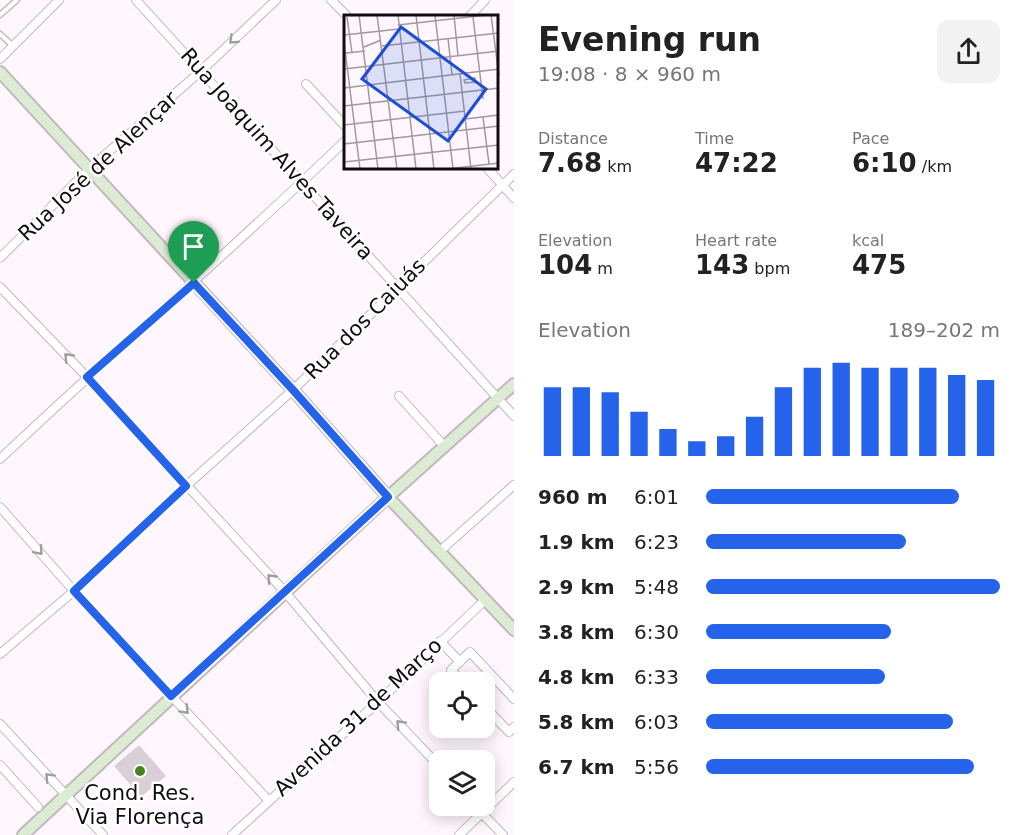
<!DOCTYPE html>
<html lang="en">
<head>
<meta charset="utf-8">
<style>
  body { margin:0; font-family:"DejaVu Sans",sans-serif; background:#f2f2f2; color:#222; height:100vh; display:flex; flex-direction:column; font-size:22px; white-space:nowrap }
  * { box-sizing:border-box; margin:0 }
  p { font-size:20px; color:#767676 }
  .icon { flex:none; width:33px; height:33px; fill:none; stroke:currentColor; stroke-width:2; stroke-linecap:round; stroke-linejoin:round }
  .map { position:relative; flex:1; overflow:hidden }
  .drawer { display:flex; flex-direction:column; background:#fff; width:510px }
  .drawer>* { flex:none }
  .fabs { position:absolute; left:429px; top:672px; display:grid; gap:12px }
  .fabs a { display:grid; place-items:center; width:66px; height:66px; border-radius:12px; background:#fff; box-shadow:0 3px 15px #0003; font-size:30px }
  .pin { position:absolute; display:grid; place-items:center; width:51px; height:51px; color:#fff; margin:-62px -26px; border-radius:50% 50% 50% 0; rotate:-45deg; box-shadow:0 0 6px #0007 }
  .pin .icon { rotate:45deg }
  .round { display:grid; place-items:center; flex:none; width:63px; height:63px; border-radius:12px; background:#f2f2f2 }
  .head { display:flex; align-items:center; justify-content:space-between; height:102px; padding:0 24px }
  h1 { font-size:33px; font-weight:600; line-height:45px }
  .metrics { display:grid; grid-template-columns:repeat(3,1fr); gap:9px; height:102px; padding:6px 24px }
  .metrics div { display:grid; align-content:center }
  .metrics b { font-size:26px; font-weight:600 }
  .metrics small { font-size:16px; font-weight:400 }
  .metrics p { font-size:16px }
  .chart { height:168px; padding:12px 24px }
  .chart p { display:flex; justify-content:space-between }
  .chart svg { width:100%; height:108px; margin-top:6px; stroke:#2563eb; stroke-width:6 }
  ul { padding:0 24px; list-style:none; font-size:20px }
  li { display:grid; grid-template-columns:96px 72px 1fr; align-items:center; height:45px }
  li i { height:15px; border-radius:8px; background:#2563eb }
  main { display:flex; flex:1; min-height:0 }
  .map>svg:first-child { display:block }
  .building { fill:#d9cfd6 }
  .lines { fill:none; stroke-linecap:round; stroke-linejoin:round }
  .lane-casing { stroke:#c2b8bf; stroke-width:7 }
  .street-casing { stroke:#c2b8bf; stroke-width:10 }
  .secondary-casing { stroke:#c2b8bf; stroke-width:14 }
  .lane { stroke:#fff; stroke-width:4 }
  .street { stroke:#fff; stroke-width:8 }
  .secondary { stroke:#dbecd3; stroke-width:10 }
  .oneway { stroke:#9f9e9f }
  .route-casing { stroke:#fff; stroke-width:12 }
  .route { stroke:#2563eb; stroke-width:8 }
  .poi-dot { fill:#478421; stroke:#fff; stroke-width:2 }
  .labels { text-anchor:middle; stroke-width:5; stroke-linejoin:round; paint-order:stroke }
  .street-label { font-size:21px; fill:#100d10; stroke:#fff }
  .poi-label { font-size:21px; fill:#100d10; stroke:#fff }
  .inset-road { fill:none; stroke:#9f999e; stroke-width:1.5 }
  .view { fill:#1d4ed8; fill-opacity:0.15; stroke:#1d4ed8; stroke-width:3 }
  .inset-edge { fill:none; stroke:#100d10; stroke-width:3 }
</style>
</head>
<body>
<main>
<div class="map">
<svg width="514" height="835" viewBox="0 0 514 835">
  <rect width="100%" height="100%" fill="#fff7fd"/>
  <path class="building" d="M139,745l27,31 -25,21 -27,-31z"/>
  <g class="lines">
    <defs>
      <path id="lane" d="M0,15l17,-15
        M0,34l12,11"/>
      <path id="street" d="M136,0l378,416
        M331,0l16,16
        M470,16l15,-16
        M0,59l59,-59
        M306,84l40,43
        M487,168l27,30
        M0,258l89,-89 112,-98 75,-71
        M0,287l87,90 198,215 93,110 62,65
        M399,396l46,51
        M0,459c114,-108 233,-210 346,-319
        M0,507l74,84 195,210
        M440,551l74,-66
        M440,641l20,21
        M0,654l74,-63 112,-105 107,-96 221,-216
        M463,682l-12,-12 19,-18 44,47
        M484,706l25,26 5,-5
        M0,724l103,111
        M0,765l38,42
        M475,806l28,29
        M232,835l146,-133 107,-102
        M459,835l55,-53"/>
      <path id="secondary" d="M0,72l293,318 95,107 126,133
        M23,835l365,-338 126,-113"/>
    </defs>
    <use href="#lane" class="lane-casing"/>
    <use href="#street" class="street-casing"/>
    <use href="#secondary" class="secondary-casing"/>
    <use href="#lane" class="lane"/>
    <use href="#street" class="street"/>
    <use href="#secondary" class="secondary"/>
  </g>
  <defs><path id="oneway-chevron" d="M-2-3.5L2.5 0L-2 3.5" fill="none" stroke-width="1.6" stroke-linecap="round" stroke-linejoin="round" transform="scale(1.5)"/></defs>
  <g class="oneway">
    <use href="#oneway-chevron" transform="translate(233 40) rotate(136)"/>
    <use href="#oneway-chevron" transform="translate(68 357) rotate(-134)"/>
    <use href="#oneway-chevron" transform="translate(39 551) rotate(49)"/>
    <use href="#oneway-chevron" transform="translate(271 578) rotate(-133)"/>
    <use href="#oneway-chevron" transform="translate(185 710) rotate(47)"/>
    <use href="#oneway-chevron" transform="translate(400 724) rotate(-133)"/>
    <use href="#oneway-chevron" transform="translate(49 777) rotate(-133)"/>
  </g>
  <g class="lines">
    <defs>
      <path id="route" d="M194,283l99,107 95,107 -217,199 -97,-105 112,-105 -99,-109z"/>
    </defs>
    <use href="#route" class="route-casing"/>
    <use href="#route" class="route"/>
  </g>
  <circle class="poi-dot" cx="140" cy="771" r="6"/>
  <g class="labels">
    <g class="street-label">
      <text transform="translate(277 154) rotate(48)" y="7">Rua Joaquim Alves Taveira</text>
      <text transform="translate(98 166) rotate(-43)" y="7">Rua José de Alençar</text>
      <text transform="translate(365 319) rotate(-45)" y="7">Rua dos Caiuás</text>
      <text transform="translate(358 717) rotate(-43)" y="7">Avenida 31 de Março</text>
    </g>
    <g class="poi-label">
      <text x="140" y="800">Cond. Res.<tspan x="140" dy="24">Via Florença</tspan></text>
    </g>
  </g>
  <g transform="translate(344 15)">
    <rect width="154" height="154" fill="#fff7fd"/>
    <path class="inset-road" d="M15,0l19,154M33,0l20,154M54,0l18,154M72,0l18,154M91,0l18,154M110,0l4,41M147,0l8,61M3,2l5,36M129,2l10,82M54,10l89,-10M0,20l55,-6M104,23l4,37M0,27l16,127M38,31l117,-13M20,32l17,-7M2,38l19,-2M0,54l155,-18M116,59l11,95M131,63v4l-10,1 -1,-3zM0,73l155,-19M0,91l155,-18M139,102l6,47M121,104l34,-4M0,110l121,-14M0,129l155,-18M0,147l155,-17M103,154l52,-6"/>
    <path class="view" d="M57,12l85,62 -38,52 -86,-62z"/>
    <rect width="154" height="154" class="inset-edge"/>
  </g>
</svg>
<div class="fabs">
<a><svg class="icon" aria-label="locate" viewBox="0 0 24 24"><circle cx="12" cy="12" r="6"/><path d="M12 2v4M12 18v4M2 12h4M18 12h4"/></svg></a>
<a><svg class="icon" aria-label="layers" viewBox="0 0 24 24"><path d="M12 4l9 5-9 5-9-5zM3 14l9 5 9-5"/></svg></a>
</div>
<div class="pin" style="left:194px;top:283px;background:#1e9e55"><svg class="icon" aria-label="arrive" viewBox="0 0 24 24"><path d="M6 21V4h12l-3 4 3 4H6"/></svg></div>
</div>
<section class="drawer">
<div class="head"><div><h1>Evening run</h1><p>19:08 · 8 × 960 m</p></div><a class="round"><svg class="icon" aria-label="share" viewBox="0 0 24 24"><path d="M12 15V3M7 8l5-5 5 5M5 13v7h14v-7"/></svg></a></div>
<div class="metrics">
<div><p>Distance</p><b>7.68<small> km</small></b></div>
<div><p>Time</p><b>47:22</b></div>
<div><p>Pace</p><b>6:10<small> /km</small></b></div>
</div>
<div class="metrics">
<div><p>Elevation</p><b>104<small> m</small></b></div>
<div><p>Heart rate</p><b>143<small> bpm</small></b></div>
<div><p>kcal</p><b>475</b></div>
</div>
<div class="chart"><p><span>Elevation</span>189–202 m</p>
<svg viewBox="0 0 160 44" preserveAspectRatio="none"><path d="M5 44V16M15 44V16M25 44V18M35 44V26M45 44V33M55 44V38M65 44V36M75 44V28M85 44V16M95 44V8M105 44V6M115 44V8M125 44V8M135 44V8M145 44V11M155 44V13"/></svg>
</div>
<ul>
<li><b>960 m</b>6:01<i style="width:86%"></i></li>
<li><b>1.9 km</b>6:23<i style="width:68%"></i></li>
<li><b>2.9 km</b>5:48<i style="width:100%"></i></li>
<li><b>3.8 km</b>6:30<i style="width:63%"></i></li>
<li><b>4.8 km</b>6:33<i style="width:61%"></i></li>
<li><b>5.8 km</b>6:03<i style="width:84%"></i></li>
<li><b>6.7 km</b>5:56<i style="width:91%"></i></li>
</ul>
</section>
</main>
</body>
</html>
